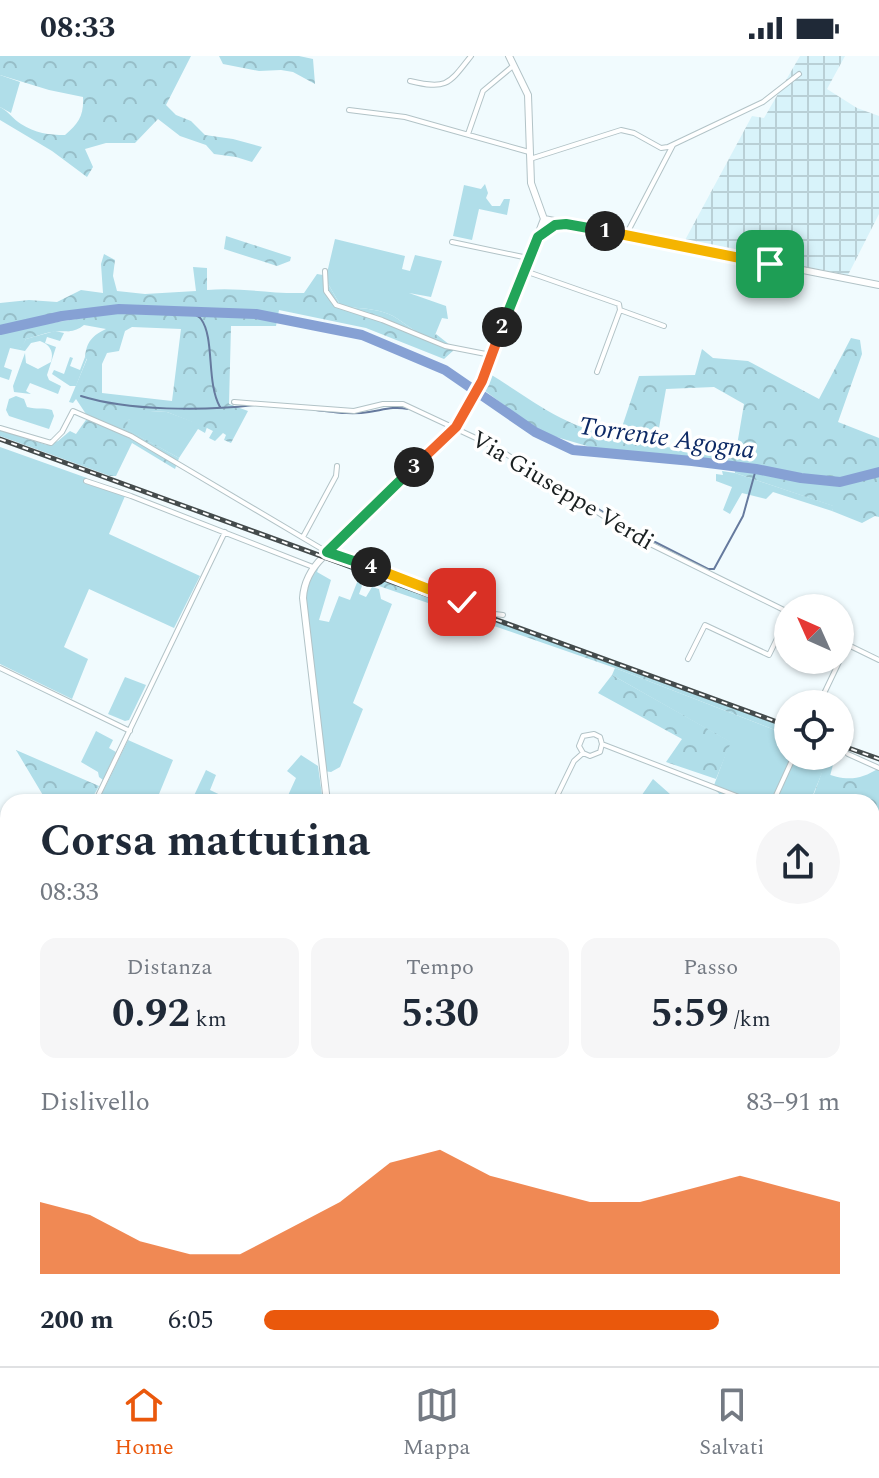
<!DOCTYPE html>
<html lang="it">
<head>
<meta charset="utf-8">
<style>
  body { margin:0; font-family:Spectral,serif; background:#f6f6f7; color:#1f2937; height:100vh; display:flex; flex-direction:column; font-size:30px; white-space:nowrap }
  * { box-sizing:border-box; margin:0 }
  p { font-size:26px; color:#747a83 }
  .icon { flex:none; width:44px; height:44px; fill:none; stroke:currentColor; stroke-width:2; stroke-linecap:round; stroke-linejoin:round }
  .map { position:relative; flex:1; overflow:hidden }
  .side { position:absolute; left:0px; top:738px; width:880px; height:572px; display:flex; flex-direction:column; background:#fff; border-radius:24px 24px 0 0; box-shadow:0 2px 6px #0004 }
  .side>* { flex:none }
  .needle { width:52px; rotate:315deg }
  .tools { position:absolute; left:774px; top:538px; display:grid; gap:16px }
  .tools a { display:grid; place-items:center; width:80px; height:80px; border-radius:50%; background:#fff; box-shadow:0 2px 6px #0004; font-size:40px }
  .pin { position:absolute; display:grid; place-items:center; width:68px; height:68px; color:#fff; margin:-34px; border-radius:16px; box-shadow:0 4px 12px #0006 }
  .km { position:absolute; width:40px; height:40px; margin:-20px; border-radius:50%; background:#222; color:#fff; font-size:22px; line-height:40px; text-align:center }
  .round { display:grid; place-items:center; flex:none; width:84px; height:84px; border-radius:42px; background:#f6f6f7 }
  .head { display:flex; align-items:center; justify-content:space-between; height:136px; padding:0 40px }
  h1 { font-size:44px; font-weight:700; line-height:60px }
  .stats { display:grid; grid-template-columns:repeat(3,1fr); gap:12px; height:136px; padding:8px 40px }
  .stats div { display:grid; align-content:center; border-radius:16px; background:#f6f6f7; text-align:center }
  .stats b { font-size:40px; font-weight:700 }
  .stats small { font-size:22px; font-weight:400 }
  .stats p { font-size:22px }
  .chart { height:224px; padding:16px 40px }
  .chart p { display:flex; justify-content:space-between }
  .chart svg { width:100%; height:144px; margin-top:8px; fill:#ea580c; opacity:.7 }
  ul { padding:0 40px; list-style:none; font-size:26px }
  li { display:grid; grid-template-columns:128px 96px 1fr; align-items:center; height:60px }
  li i { height:20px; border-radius:10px; background:#ea580c }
  .status { display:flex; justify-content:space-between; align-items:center; height:56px; padding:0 40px; background:#fff; direction:ltr }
  .status svg { height:22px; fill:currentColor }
  .tab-bar { display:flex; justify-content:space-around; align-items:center; height:112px; border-top:2px solid #e0e1e3; background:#fff; font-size:22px; color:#747a83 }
  .tab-bar a { display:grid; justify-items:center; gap:4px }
  .tab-bar .current { color:#ea580c }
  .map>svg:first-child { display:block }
  .industrial { fill:url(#industrial-grid) }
  .green { fill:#b0dee9 }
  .forest { fill:url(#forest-crowns); fill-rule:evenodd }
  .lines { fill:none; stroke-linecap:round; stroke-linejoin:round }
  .stream { stroke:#667a9e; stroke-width:2 }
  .river { stroke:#86a1d4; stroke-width:10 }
  .street-casing { stroke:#b2c3c7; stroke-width:6 }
  .secondary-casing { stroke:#b2c3c7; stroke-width:8 }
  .street { stroke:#fff; stroke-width:4 }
  .secondary { stroke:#fff; stroke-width:6 }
  .rail-casing { stroke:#444b4c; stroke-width:5 }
  .rail { stroke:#fff; stroke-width:2; stroke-dasharray:6; stroke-linecap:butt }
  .split-1-casing { stroke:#fff; stroke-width:16 }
  .split-2-casing { stroke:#fff; stroke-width:16 }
  .split-3-casing { stroke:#fff; stroke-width:16 }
  .split-4-casing { stroke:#fff; stroke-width:16 }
  .split-5-casing { stroke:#fff; stroke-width:16 }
  .split-1 { stroke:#f5b400; stroke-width:10 }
  .split-2 { stroke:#22a559; stroke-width:10 }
  .split-3 { stroke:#f0652b; stroke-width:10 }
  .split-4 { stroke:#22a559; stroke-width:10 }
  .split-5 { stroke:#f5b400; stroke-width:10 }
  .labels { text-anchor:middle; stroke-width:7; stroke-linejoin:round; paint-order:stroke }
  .street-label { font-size:24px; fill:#1a2021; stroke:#fff }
  .water-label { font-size:26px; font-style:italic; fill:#0d2965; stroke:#fff }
</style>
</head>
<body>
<div class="status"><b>08:33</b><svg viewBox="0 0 49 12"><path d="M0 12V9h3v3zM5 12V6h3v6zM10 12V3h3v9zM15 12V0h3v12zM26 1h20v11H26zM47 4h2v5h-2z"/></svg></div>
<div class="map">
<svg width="879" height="1310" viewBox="0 0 879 1310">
  <defs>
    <pattern id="industrial-grid" width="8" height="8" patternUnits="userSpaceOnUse" patternTransform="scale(2)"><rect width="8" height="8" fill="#d8f3fa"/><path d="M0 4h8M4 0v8" fill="none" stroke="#b9d0d6"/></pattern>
    <pattern id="forest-crowns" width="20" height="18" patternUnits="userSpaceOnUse" patternTransform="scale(2)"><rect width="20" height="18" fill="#b0dee9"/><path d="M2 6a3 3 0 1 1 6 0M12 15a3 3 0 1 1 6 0" fill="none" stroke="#97bec8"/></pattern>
  </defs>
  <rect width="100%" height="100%" fill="#f1fbfe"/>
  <path class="industrial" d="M800,0h45l-18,33 30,19 22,8v98l-31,61 -164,-33 68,-126 12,2z"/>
  <path class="green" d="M0,19l20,7 -9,31 -11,-6z
    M485,128l3,9 -2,5 6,8h8l4,-7h6l-3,16 -28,-6 -7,31 -19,-4 11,-51 17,4z
    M335,183l70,17 -3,13 8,2 5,-16 27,6 -11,36 -22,-4 37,13 2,13 -6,-1 -9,22c-16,-6 -27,-16 -40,-24 -13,-7 -36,-9 -51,-8l-19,-33 4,-2z
    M55,275l9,2 -4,8 -13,-4 -2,6 11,4 -9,28 2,5 12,6 -3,8 -28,-11 -4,8 5,3 -17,-2 -1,-6 12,-33 1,10 12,6 13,-7c3,-11 -1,-17 -11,-21l-9,2 -6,8 -15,-3 -6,19 8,3 -3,10 -9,-3v-37h10l11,8 5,-9z
    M70,301l3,1 -3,8 10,4 5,-13 2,1 -11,28h-6l-18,-12 2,-4 10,4z
    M16,340l8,3 3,8c10,3 16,0 25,3l2,6 -5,13 -40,-13 -3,-6 3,-11z
    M150,355l17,1 40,15 -2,6 -7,-4 -19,29 -53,-29 2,-9z
    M0,391l87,31 -3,5 41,13 -16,38 91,42 -26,52 -85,-39 -25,58 24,12 -16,40 -72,-35z
    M722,415l13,2 99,33 -2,5 -59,-19 -7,7 -24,-6 -12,21 -7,-4 9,-23 -16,-6v-7l7,1z
    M320,508l-3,8 14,8 -12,40 10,2 10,-26 11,4 8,-20 4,6 -3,8 7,3 6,-10 7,2 2,10 11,5 -39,99 10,6 -23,58 -9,5 -8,-1 -20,-173 2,-15z
    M615,612l173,67v21h50l-1,5h-3l-4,15 -8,-3 -12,29h-82l-15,-14 17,-46 -118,-67z
    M125,621l21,8 -17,35 -4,1 -17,-7z
    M96,675l17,9 -4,8 7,4 -13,28 -4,-3 -1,-5 -17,-10z
    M128,684l45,20 -16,39 6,3h-65z
    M301,699l17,11 5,36h-38l11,-24 -9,-7z
    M206,714l10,5 -6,15 25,12h-44z
    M653,723l26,23h-42z
    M8,1212v90h72l-3,8h-45l-32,-10v-64z
    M97,1302h141l1,2 1,-2h160l-1,3 -10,-3 -2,8h-150l1,-4 -3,4h-41l-31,-5 23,5h-88z"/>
  <path class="forest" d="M0,0h191l-25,49 10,10 15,6 14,14 28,4 29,8 -10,15 -16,-5 -22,-3 -8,-9 -26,-9 -22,-17 -23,24h-29l-21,6 8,18 -6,10 -35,-26 -52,-31v-13c9,5 13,12 21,17 14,9 28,11 44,11 14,-12 19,-20 18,-38l-34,-7 -49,-15z
    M219,0h80l14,3 2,25 -22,-12 -12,-2 -22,1 -36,-7z
    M226,180l65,21 -1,4 -13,5 -53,-17z
    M104,198l11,6 -2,16 4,15 28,3 51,-3 -3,-24 14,1v22c33,-3 64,4 97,3l13,-19 6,1 19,33c15,-1 38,1 51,8 13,8 24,18 39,23l4,-5 19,15 -11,10 -78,-31 -87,-18 -3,16h-45l-2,78 19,7 -17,32 -7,-3 2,-5 -3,-2 -8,8 -6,-3 4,-7 -6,-3 -40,-16 -16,-1 -4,7 -7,3 -5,-2 -7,1 -1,9 52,29 -4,11 -43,-26 -16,33h-6l-110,-40v-6l47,15 11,-4 12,-10 6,3 12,-17 -12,-18 -3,4 -4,-1 18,-43 -2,-2c2,-16 7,-21 21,-28l-22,-4c-10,9 -20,5 -32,7 -8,1 -18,5 -26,7l-4,9 -10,-1 -2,-7h-10v-9l102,-16 -102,15v-27l29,-3 28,2 24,-12 22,3 -2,-29zM132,271l49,2 -9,72 -70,-8v-29l5,-11 12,-2 6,-20z
    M851,282l9,2 2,14 -24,68 41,16v79l-4,-1 -13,7 -30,-12 1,-5 -98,-33 -1,-11 -76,-8 -54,-3 -51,-15 -24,-12 -45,-34 6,-16c42,26 79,57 129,62l20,-60 56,-1 7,-26 11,9 35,3 71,38zM714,331l30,17 -9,53 -82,-12 -2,-5 8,-12 7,-39z
    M325,503l463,169v7l-173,-67 -236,-82 -9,-8z
    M612,619l119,67 -15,37 -50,-17 16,-23 -84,-46z
    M16,694l83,36 -9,16h-43z
    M879,712v46l-7,17v-29h-61l11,-30c23,9 37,9 57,-4z
    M0,876l8,1v153l-8,-4z"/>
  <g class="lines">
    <path class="stream" d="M191,256c3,2 8,4 10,7 14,19 5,63 19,88
      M81,340c47,15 124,15 173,9
      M316,354c18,2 35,5 53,2 14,-2 24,-6 39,-3
      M564,432l44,27
      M629,471l10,5
      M645,480l6,4
      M655,486l53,27h6l29,-53 13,-47
      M0,1159l8,2"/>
    <path class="river" d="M0,274l62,-14 57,-7 137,5 106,21 83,35 90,62 38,18 119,11 64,8 45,9 39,4 39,-10"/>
    <defs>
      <path id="street" d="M410,25c37,9 39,3 61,-25
        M349,54l56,7 124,35
        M468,78l15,-43 30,-25
        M530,103l91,-29 13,3 27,15 7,-1 95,-45 36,-28
        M540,179l15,-10 9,-1
        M626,179l47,-90
        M452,186l76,16
        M325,215l1,20 10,14 46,15 63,26 46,9
        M525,215l94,33 1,6 -23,62
        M620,254l44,16
        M234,346l120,9 29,-7h20l92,43 143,91 150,74
        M0,372l51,15 11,-11 11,-21 58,25 196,116 168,62 8,1
        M86,425l45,15 182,71
        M303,481l33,-61 1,-10
        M840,585l39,19
        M688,603l17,-34 64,30 19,-39
        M840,603l3,-6 -1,-11
        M0,612l130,63
        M819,648l21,-44
        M602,688l-2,8 -10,4 -7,-3 -4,-7 4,-10 11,-2 6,3 2,7 150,58
        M848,698l31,14
        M95,746l130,-270
        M554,746l20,-41 9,-8
        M773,746l21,-46
        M872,798l7,3
        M872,832l7,4
        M872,880l7,-16
        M872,888l7,5
        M96,1302l1,8
        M451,1302l22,8
        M165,1305l24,5
        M235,1310l2,-8
        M682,1310l1,-8"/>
      <path id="secondary" d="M544,163l335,66
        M327,746l-24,-204c1,-17 8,-29 20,-41l133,-130 26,-46 62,-162 -13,-36 -3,-88 -19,-39
        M0,784l8,4
        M0,1052l8,6
        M872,1118l7,5
        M0,1208l8,-18
        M872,1233l7,2"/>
    </defs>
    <use href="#street" class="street-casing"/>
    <use href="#secondary" class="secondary-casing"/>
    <use href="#street" class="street"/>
    <use href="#secondary" class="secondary"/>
    <defs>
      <path id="rail" d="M0,383l788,287
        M840,689l39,14"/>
    </defs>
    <use href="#rail" class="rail-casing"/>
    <use href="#rail" class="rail"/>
  </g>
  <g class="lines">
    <defs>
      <path id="split-1" d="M605,175l165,33"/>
      <path id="split-2" d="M502,271l36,-90 17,-12 11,-1 39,7"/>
      <path id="split-3" d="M414,411l42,-40 26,-46 20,-54"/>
      <path id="split-4" d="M371,511l-44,-15 87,-85"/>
      <path id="split-5" d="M371,511l91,35"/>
    </defs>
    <use href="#split-1" class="split-1-casing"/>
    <use href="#split-2" class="split-2-casing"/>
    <use href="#split-3" class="split-3-casing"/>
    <use href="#split-4" class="split-4-casing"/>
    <use href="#split-5" class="split-5-casing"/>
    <use href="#split-1" class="split-1"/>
    <use href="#split-2" class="split-2"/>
    <use href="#split-3" class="split-3"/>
    <use href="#split-4" class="split-4"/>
    <use href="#split-5" class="split-5"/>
  </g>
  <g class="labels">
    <g class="street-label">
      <text transform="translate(563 434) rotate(31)" y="8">Via Giuseppe Verdi</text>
    </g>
    <g class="water-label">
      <text transform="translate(667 381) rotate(8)" y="9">Torrente Agogna</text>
    </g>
  </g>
</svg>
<div class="tools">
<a><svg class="needle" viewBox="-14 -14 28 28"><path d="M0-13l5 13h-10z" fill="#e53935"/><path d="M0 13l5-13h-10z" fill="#747a83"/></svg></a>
<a><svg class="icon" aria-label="locate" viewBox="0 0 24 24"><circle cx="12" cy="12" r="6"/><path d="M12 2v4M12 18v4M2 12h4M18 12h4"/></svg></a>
</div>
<div class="pin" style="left:770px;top:208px;background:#1e9e55"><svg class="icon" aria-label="arrive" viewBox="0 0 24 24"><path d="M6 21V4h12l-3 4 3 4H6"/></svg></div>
<div class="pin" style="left:462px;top:546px;background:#d93025"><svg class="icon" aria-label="check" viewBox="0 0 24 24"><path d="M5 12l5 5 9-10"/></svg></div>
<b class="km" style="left:605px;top:175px">1</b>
<b class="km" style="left:502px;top:271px">2</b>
<b class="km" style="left:414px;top:411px">3</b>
<b class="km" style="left:371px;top:511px">4</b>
<section class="side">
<div class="head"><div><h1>Corsa mattutina</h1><p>08:33</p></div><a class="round"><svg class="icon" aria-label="share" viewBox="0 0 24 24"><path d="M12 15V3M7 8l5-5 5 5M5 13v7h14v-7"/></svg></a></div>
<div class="stats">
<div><p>Distanza</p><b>0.92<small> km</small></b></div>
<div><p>Tempo</p><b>5:30</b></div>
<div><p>Passo</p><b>5:59<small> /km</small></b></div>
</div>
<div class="chart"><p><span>Dislivello</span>83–91 m</p>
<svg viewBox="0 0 160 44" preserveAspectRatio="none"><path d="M0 44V22L10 26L20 34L30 38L40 38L50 30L60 22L70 10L80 6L90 14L100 18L110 22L120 22L130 18L140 14L150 18L160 22V44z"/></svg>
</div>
<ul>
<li><b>200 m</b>6:05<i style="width:79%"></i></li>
</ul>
</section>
</div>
<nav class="tab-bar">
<a class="current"><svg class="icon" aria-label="home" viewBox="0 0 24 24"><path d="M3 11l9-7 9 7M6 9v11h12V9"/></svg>Home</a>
<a><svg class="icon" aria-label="map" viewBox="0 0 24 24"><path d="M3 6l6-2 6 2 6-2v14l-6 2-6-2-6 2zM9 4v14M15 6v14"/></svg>Mappa</a>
<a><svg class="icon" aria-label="saved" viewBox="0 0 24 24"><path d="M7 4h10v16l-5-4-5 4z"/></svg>Salvati</a>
</nav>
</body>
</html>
